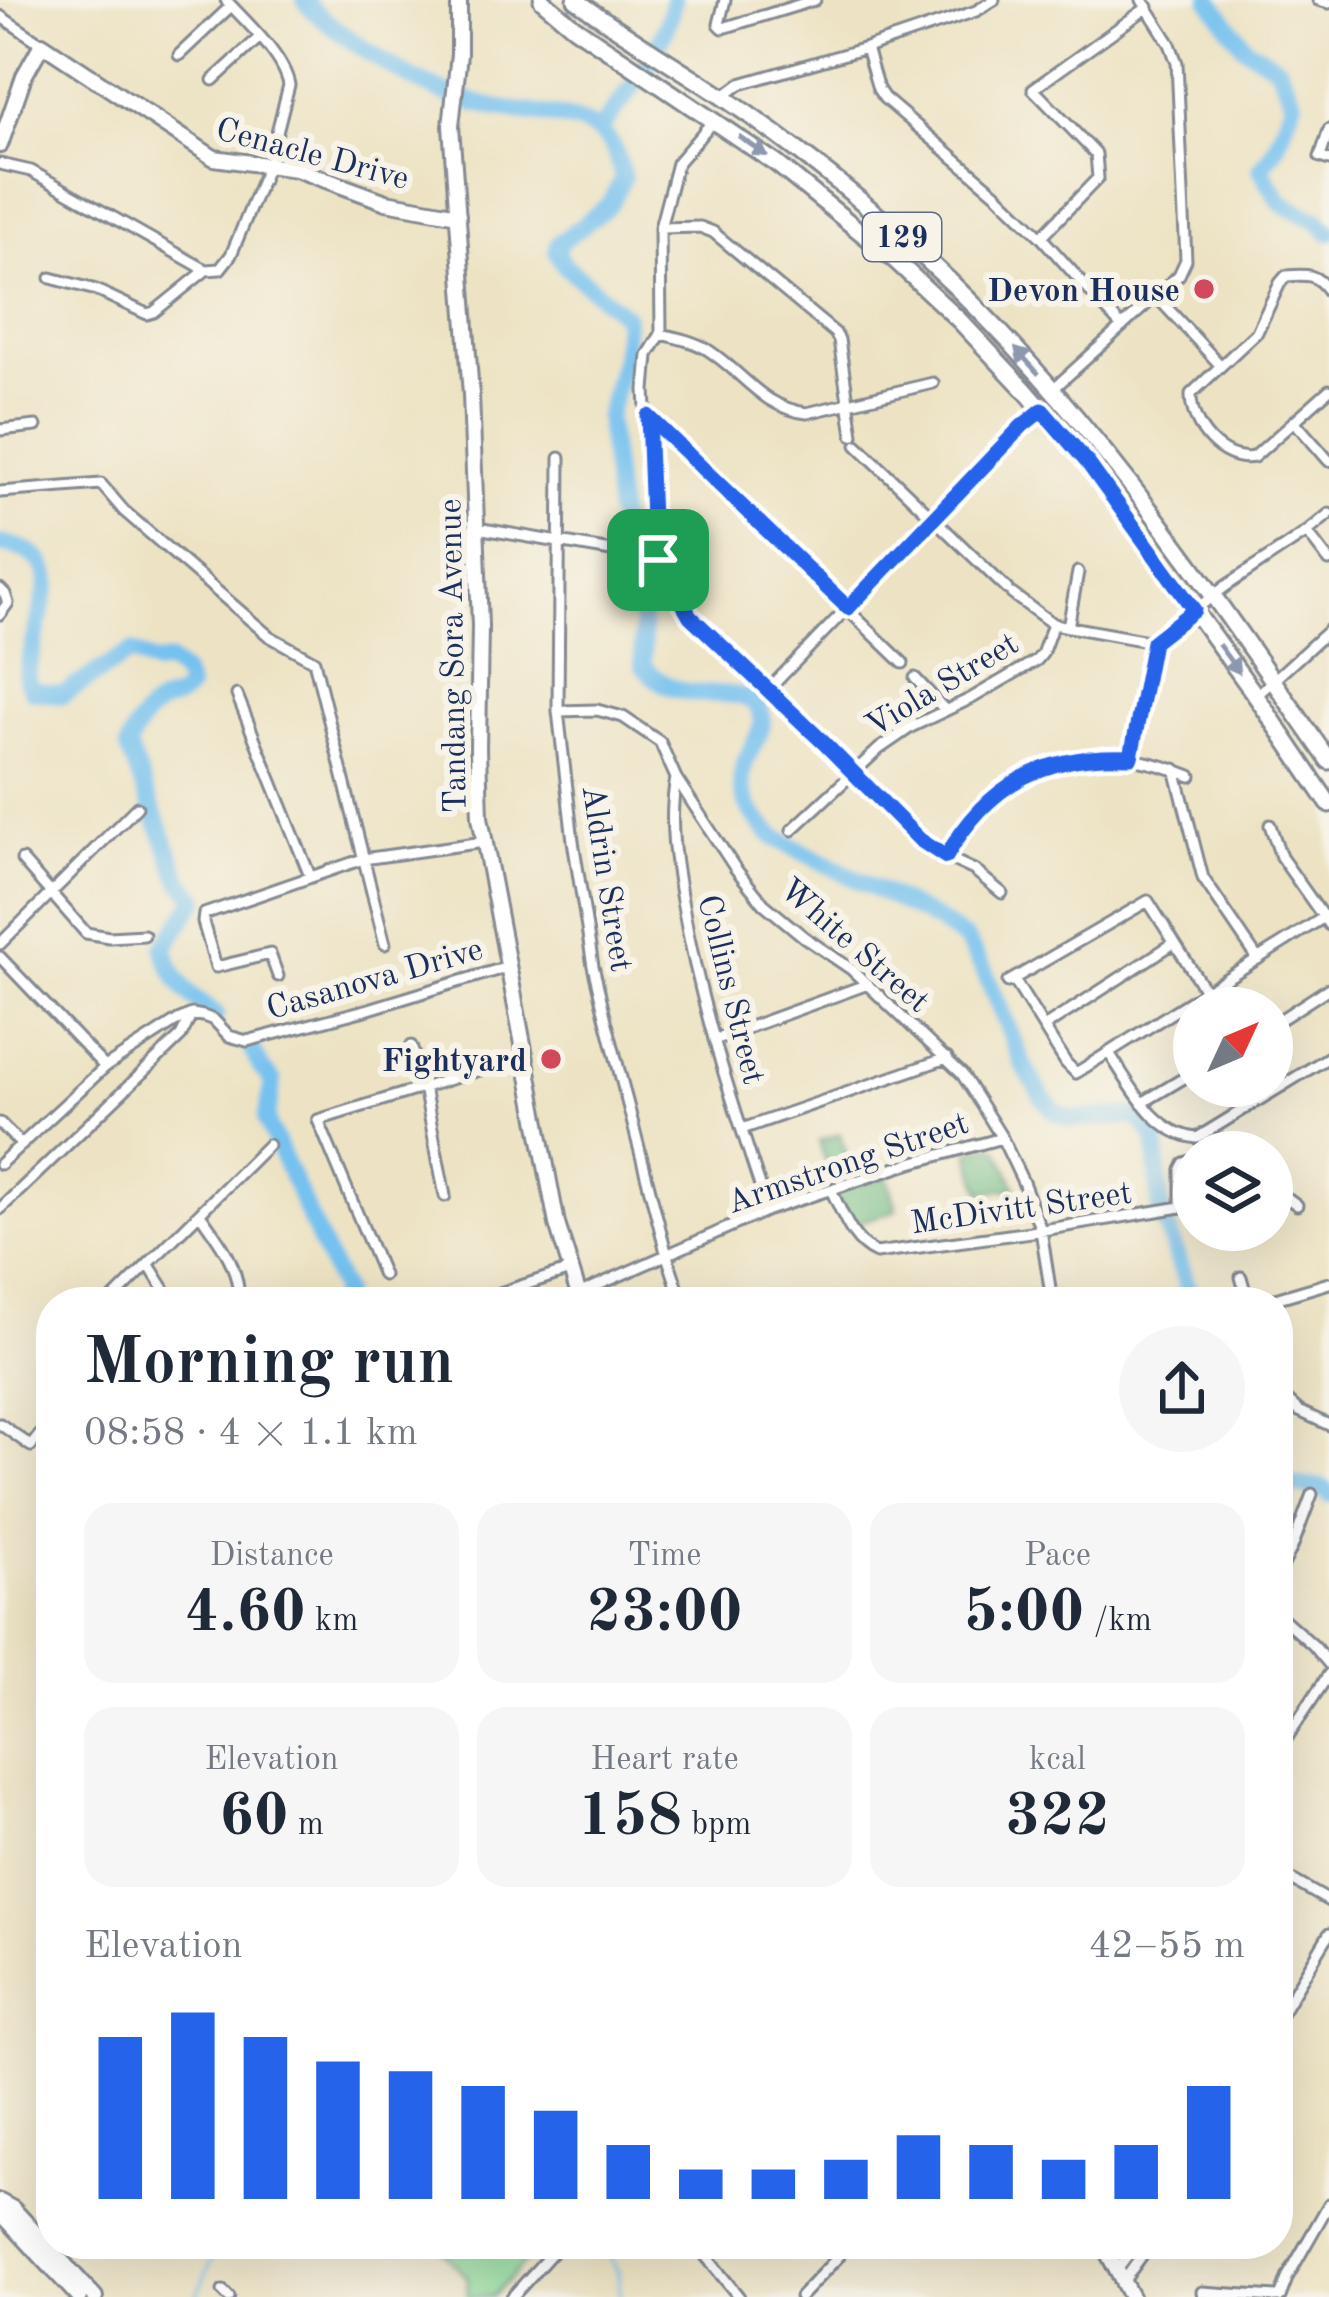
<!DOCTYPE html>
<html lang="en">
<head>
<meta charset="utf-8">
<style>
  body { margin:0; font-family:"Old Standard TT",serif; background:#f6f6f7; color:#1f2937; height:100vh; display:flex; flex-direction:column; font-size:45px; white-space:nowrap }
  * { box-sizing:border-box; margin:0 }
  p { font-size:39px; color:#747a83 }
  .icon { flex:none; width:66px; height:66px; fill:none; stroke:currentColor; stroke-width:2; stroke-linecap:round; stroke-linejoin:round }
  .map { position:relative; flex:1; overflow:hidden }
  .panel { position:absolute; left:36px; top:1287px; width:1257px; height:972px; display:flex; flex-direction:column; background:#fff; border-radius:48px; box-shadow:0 12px 48px #0002 }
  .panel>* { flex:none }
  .needle { width:78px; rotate:46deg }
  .buttons { position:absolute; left:1173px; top:987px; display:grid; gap:24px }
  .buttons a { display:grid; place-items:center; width:120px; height:120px; border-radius:50%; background:#fff; box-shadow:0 12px 48px #0002; font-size:60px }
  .pin { position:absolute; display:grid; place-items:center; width:102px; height:102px; color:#fff; margin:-51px; border-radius:24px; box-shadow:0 6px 18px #0006 }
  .round { display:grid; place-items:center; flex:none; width:126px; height:126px; border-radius:63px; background:#f6f6f7 }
  .head { display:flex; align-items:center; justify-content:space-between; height:204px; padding:0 48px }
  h1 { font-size:66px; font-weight:600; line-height:90px }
  .metrics { display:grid; grid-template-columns:repeat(3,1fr); gap:18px; height:204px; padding:12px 48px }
  .metrics div { display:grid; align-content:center; border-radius:30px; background:#f6f6f7; text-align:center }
  .metrics b { font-size:60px; font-weight:600 }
  .metrics small { font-size:33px; font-weight:400 }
  .metrics p { font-size:33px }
  .chart { height:336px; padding:24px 48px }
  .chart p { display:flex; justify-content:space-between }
  .chart svg { width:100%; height:216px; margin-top:12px; stroke:#2563eb; stroke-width:6 }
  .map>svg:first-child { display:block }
  .green { fill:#8ada99; stroke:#52847c; stroke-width:3 }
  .forest { fill:#6fba81; stroke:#457470; stroke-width:3 }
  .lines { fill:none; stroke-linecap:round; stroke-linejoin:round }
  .stream { stroke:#74c1ef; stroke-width:3 }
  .river { stroke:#74c1ef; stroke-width:18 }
  .street-casing { stroke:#848991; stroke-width:15 }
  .secondary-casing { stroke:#848991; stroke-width:20 }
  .primary-casing { stroke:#848991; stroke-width:21 }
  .street { stroke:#fff; stroke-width:9 }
  .secondary { stroke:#fff; stroke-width:14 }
  .primary { stroke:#fff; stroke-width:15 }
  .oneway { fill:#8d97ae }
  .route-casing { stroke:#fff; stroke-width:24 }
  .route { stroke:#2563eb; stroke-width:15 }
  .poi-dot { fill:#d1495b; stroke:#f7f3e8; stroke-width:4.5 }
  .labels { text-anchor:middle; stroke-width:12; stroke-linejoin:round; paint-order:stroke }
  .shield { fill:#f7f3e8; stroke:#5d6a87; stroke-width:3 }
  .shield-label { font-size:30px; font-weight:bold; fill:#1b2f5e }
  .street-label { font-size:33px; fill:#1b2f5e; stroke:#f7f3e8 }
  .poi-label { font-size:33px; font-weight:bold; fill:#1b2f5e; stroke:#f7f3e8; text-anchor:end }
</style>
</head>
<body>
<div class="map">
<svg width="1329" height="2297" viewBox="0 0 1329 2297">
  <rect width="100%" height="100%" fill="#f7f3e8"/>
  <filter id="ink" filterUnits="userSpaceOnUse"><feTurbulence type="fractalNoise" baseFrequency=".00833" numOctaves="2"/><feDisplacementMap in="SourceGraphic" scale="24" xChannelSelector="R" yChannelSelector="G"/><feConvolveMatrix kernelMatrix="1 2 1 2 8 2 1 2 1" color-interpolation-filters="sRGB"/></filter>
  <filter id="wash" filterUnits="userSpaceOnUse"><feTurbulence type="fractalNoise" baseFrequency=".004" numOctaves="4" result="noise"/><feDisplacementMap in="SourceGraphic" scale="48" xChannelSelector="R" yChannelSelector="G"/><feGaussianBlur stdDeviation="2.7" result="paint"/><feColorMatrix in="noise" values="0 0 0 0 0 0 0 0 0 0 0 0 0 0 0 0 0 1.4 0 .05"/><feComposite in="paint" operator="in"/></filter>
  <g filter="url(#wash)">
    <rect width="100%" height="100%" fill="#ede3c4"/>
    <path class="green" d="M437,2244h104l-49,53h-24l-1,-19z"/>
    <path class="forest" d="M840,1134l15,46 -21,7 -15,-46z
      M990,1145l8,3 18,40 -34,5 -13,-41z
      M887,1175l10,35 -47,15 -16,-34z"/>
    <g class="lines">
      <path class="stream" d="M602,2244l16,28 2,25
        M196,2297l17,-40"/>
      <path class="river" d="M305,0c11,16 26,25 42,37 47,34 92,60 150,71 28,5 77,7 100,22 18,12 21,29 26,48l-12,24 -7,7 -45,34 -2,9 6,12 63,53 -3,42 -16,59 18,155 17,42 1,50c12,16 28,24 48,28 21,3 58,-5 69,18 16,31 -59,60 14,126l162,83 30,20 18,30 40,96 18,30 14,17 17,6 61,-3 11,9 11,13 4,70 33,94
        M1210,0l35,47 32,19 17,35 -19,48 -14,20 20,34 37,18 11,11
        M599,131c29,-39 67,-82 74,-131
        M0,544c24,2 47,13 48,39l-22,95 6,12 30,5 69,-43 24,12 14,-2 14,12 5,14c-9,13 -15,9 -28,16 -14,7 -28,29 -32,44l53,133 16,17 -33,50c11,35 22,46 52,66
        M251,1047l10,21 12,13 -7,39 77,173 -6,9
        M1278,1484l45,4 6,6"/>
    </g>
  </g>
  <g filter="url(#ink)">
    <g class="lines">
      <defs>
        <path id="street" d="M725,0l-6,24 4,4 92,-28
          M1318,0l11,3
          M0,16l42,28
          M866,48l12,41 6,9 114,97 43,42 81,90
          M179,55l52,-49
          M213,80l47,-43
          M724,96l16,-12 126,-36 110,-37 18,-11
          M713,121l-36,42 -17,65 1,106 -13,21 -3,35 7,130 6,39 32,56 134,128 96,97 26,17 28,13 28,23
          M1329,130l-9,27 9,3
          M0,164l31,7 175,99 14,-1 11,-14 38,-92 20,-78c-5,-29 -43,-63 -63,-85
          M660,228l40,-1 13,5 122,101 4,7 14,95
          M1041,237l57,-59 -2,-24 -63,-65 115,-82
          M51,278l45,12 51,24 7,-2 52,-42
          M1329,292c-13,-19 -22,-18 -43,-16l-6,7 -23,49 -66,62c-1,31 30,69 63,63l75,-67
          M1157,297l64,69
          M661,334c16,4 33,7 47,16 37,24 53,57 99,63l126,-30
          M1053,389l126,-114 7,-15 -9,-197 -7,-19 -28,-44
          M648,416l255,247
          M1294,421l35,40
          M0,430l36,-4
          M857,445l150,144
          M560,458l-2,253 15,130 20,125 12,50 62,240 13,39
          M0,492l101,-8 23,27 145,125 45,25 71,283
          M477,528l181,31
          M1307,532l22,29
          M0,589l5,5 3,9 -8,11
          M1012,594l41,30 100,18
          M1068,627l10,-55
          M915,678l30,32
          M768,690l255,-264 19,-16
          M237,695l73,181
          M1256,696l73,-66
          M558,711l39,-1 26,7 37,25 16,36 59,90 29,36 40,33 47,32 111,105 40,64 21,44 18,48 9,58
          M1131,757l22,-115 73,-56 81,-54 22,-18
          M1175,769l28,109 55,81
          M676,778c-8,44 -1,84 7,128 18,104 52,204 85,304
          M1270,825l11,32 48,68
          M792,830l87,-81 32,-22 61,-29 65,-38 5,-6 11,-30
          M946,857c57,-98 141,-122 245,-81
          M22,860l64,73 23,4 35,-2
          M0,944l137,-137
          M0,957l105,110
          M278,976l-8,-22 -54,13 -13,-45 1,-8 159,-55 121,-17
          M1014,980l52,83 10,10 253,-159
          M1008,982l140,-81 58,91
          M1272,1025l57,-37
          M1044,1027l130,-84
          M714,1040l154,-56
          M411,1046l13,41 21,109
          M1109,1053c23,34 44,80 88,85l132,-81
          M1272,1069l11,17
          M1142,1103l52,-31
          M0,1123l22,22
          M742,1129l205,-71
          M1194,1160l-10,3 -3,6v38l13,3
          M0,1164l105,-97 73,-47 14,-6 11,2 11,4 15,16 18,5 122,-32 138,-42
          M831,1190c12,23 20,52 45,63l155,-21 150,-25
          M1272,1197l17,2 8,6
          M0,1209l181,-173 11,-22
          M200,1214c21,30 39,50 39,88
          M149,1265l15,24 3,13
          M383,1275l-65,-155 207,-64
          M1241,1277l7,25
          M578,1294l190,-84 143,-47 91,-25
          M110,1302l158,-157
          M472,1302l98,-32
          M1265,1302l64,-19
          M1278,1392l21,19 30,14
          M0,1424l31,22 20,-26
          M1278,1575l15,-30 19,-51
          M1278,1614l36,32 15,18
          M1278,1751l51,-77
          M1278,1872l51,29
          M1278,2019l51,-85
          M696,2244l43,53
          M1117,2270l20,-26
          M1123,2282l27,-38
          M223,2291l6,6
          M1202,2292l74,5
          M512,2297l48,-53
          M800,2297l39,-41
          M1280,2297l8,-21 41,-72"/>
        <path id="secondary" d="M459,0v54l-8,72 20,269 9,231 -2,123 2,68 77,407 24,78
          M0,145l24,-69 18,-32 172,114 82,11 90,33 72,13
          M0,2202l13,7 82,88
          M2,2204l2,12 75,81
          M1103,2244l28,53"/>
        <path id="primary" d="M542,0l32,27 203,137 119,97 64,60 64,68 63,73 169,234 73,108
          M576,0c46,34 96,63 144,95 73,49 142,104 206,164 159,145 281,327 403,502"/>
      </defs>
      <use href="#street" class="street-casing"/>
      <use href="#secondary" class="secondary-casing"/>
      <use href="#primary" class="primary-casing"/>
      <use href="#street" class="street"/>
      <use href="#secondary" class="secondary"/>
      <use href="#primary" class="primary"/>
    </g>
    <defs><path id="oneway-solid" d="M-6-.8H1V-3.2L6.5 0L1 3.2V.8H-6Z" transform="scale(3)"/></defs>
    <g class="oneway">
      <use href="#oneway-solid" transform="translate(753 146) rotate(35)"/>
      <use href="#oneway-solid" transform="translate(1027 361) rotate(-132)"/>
      <use href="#oneway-solid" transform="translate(1229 659) rotate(54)"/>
    </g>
  </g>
  <g class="lines" filter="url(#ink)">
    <defs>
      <path id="route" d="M1042,410l45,52 107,148 -41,32 -22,115c-85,-4 -143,26 -185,100l-26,-17 -96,-97 -134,-127 -32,-56 -6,-40 -4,-104 200,192 174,-182z"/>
    </defs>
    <use href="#route" class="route-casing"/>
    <use href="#route" class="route"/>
  </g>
  <g class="poi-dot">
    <circle cx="1204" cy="289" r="12"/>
    <circle cx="551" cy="1059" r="12"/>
  </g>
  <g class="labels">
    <rect class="shield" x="863" y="213" width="78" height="48" rx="9"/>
    <g class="shield-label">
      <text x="902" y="247">129</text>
    </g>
    <g class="street-label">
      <text transform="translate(313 152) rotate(15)" y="12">Cenacle Drive</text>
      <text transform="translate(451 656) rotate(-91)" y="12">Tandang Sora Avenue</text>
      <text transform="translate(941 683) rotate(-31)" y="12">Viola Street</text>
      <text transform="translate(609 878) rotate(81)" y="12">Aldrin Street</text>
      <text transform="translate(856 944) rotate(41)" y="12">White Street</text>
      <text transform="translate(374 977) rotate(-16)" y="12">Casanova Drive</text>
      <text transform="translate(733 989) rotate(76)" y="12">Collins Street</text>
      <text transform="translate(847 1161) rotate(-19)" y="12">Armstrong Street</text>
      <text transform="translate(1021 1206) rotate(-8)" y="12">McDivitt Street</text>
    </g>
    <g class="poi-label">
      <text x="1180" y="301">Devon House</text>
      <text x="527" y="1071">Fightyard</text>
    </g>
  </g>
</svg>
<div class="buttons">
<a><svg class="needle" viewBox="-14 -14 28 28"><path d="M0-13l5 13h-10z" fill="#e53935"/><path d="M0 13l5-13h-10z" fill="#747a83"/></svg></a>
<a><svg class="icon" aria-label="layers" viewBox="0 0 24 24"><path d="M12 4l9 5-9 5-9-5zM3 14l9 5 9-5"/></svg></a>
</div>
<div class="pin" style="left:658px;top:560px;background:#1e9e55"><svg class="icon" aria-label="arrive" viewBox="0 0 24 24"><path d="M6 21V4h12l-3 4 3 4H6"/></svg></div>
<section class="panel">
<div class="head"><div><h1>Morning run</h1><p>08:58 · 4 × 1.1 km</p></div><a class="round"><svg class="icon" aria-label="share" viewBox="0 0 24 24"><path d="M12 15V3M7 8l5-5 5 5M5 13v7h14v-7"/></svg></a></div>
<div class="metrics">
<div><p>Distance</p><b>4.60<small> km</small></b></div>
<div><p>Time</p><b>23:00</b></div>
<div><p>Pace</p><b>5:00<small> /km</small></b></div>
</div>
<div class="metrics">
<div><p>Elevation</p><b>60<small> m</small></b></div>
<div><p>Heart rate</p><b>158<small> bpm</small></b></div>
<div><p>kcal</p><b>322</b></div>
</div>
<div class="chart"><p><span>Elevation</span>42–55 m</p>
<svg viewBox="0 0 160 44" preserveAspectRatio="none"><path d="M5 44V11M15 44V6M25 44V11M35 44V16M45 44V18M55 44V21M65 44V26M75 44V33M85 44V38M95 44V38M105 44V36M115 44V31M125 44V33M135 44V36M145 44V33M155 44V21"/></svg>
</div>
</section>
</div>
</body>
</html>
